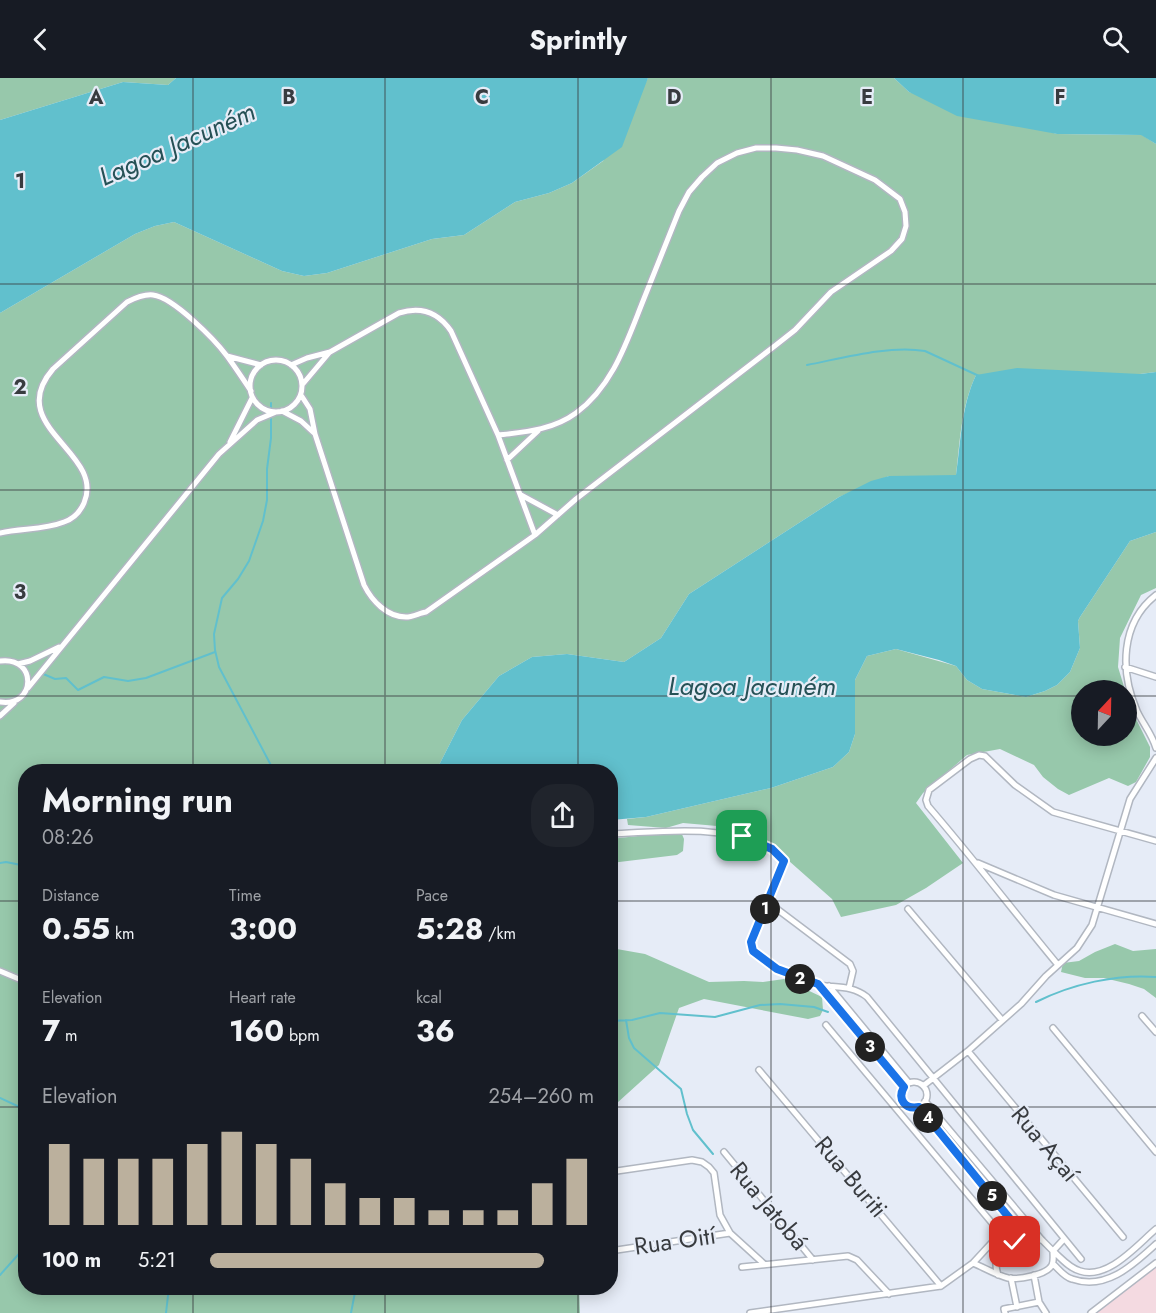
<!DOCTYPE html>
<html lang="en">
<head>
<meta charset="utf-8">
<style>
  body { margin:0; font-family:Jost,sans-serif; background:#20242c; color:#f1f3f6; height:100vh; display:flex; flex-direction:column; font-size:22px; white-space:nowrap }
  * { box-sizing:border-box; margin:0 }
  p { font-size:20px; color:#9ea1a6 }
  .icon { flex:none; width:33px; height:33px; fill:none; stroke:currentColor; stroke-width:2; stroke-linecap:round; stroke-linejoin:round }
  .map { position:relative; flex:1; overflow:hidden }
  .details { position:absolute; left:18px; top:686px; width:600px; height:531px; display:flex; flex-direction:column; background:#171b24; border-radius:24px; box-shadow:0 3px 15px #0003 }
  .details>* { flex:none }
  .needle { width:39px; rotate:22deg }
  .tools { position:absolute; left:1071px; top:602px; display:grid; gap:12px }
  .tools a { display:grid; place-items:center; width:66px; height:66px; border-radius:50%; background:#171b24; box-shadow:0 3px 15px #0003; font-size:30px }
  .pin { position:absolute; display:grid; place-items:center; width:51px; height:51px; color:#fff; margin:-26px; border-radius:12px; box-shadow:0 3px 9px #0006 }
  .km { position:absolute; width:30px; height:30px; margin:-15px; border-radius:50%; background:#222; color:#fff; font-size:16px; line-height:30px; text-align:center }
  .round { display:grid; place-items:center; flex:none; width:63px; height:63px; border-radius:24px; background:#20242c }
  .headline { display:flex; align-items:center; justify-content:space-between; height:102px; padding:0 24px }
  h1 { font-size:33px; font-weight:700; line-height:45px }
  .metrics { display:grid; grid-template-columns:repeat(3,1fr); gap:9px; height:102px; padding:6px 24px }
  .metrics div { display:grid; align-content:center }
  .metrics b { font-size:30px; font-weight:700 }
  .metrics small { font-size:16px; font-weight:400 }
  .metrics p { font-size:16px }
  .chart { height:168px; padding:12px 24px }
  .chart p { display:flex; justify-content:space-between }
  .chart svg { width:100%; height:108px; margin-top:6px; stroke:#bbb09d; stroke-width:6 }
  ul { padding:0 24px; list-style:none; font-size:20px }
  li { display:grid; grid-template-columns:96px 72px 1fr; align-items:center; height:45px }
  li i { height:15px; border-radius:8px; background:#bbb09d }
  header { display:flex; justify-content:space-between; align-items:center; height:78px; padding:0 24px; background:#171b24; font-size:27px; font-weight:700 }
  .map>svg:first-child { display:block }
  .industrial { fill:#f4dae1 }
  .green { fill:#97c8ab }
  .water { fill:#61c0cd }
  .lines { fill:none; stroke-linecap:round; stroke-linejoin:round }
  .stream { stroke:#61c0cd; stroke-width:2 }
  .street-casing { stroke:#b1b7c1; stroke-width:8 }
  .street { stroke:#fff; stroke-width:5 }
  .route-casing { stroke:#fff; stroke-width:12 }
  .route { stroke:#1a73e8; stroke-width:8 }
  .grid { fill:none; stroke:#383b3f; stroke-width:1.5; stroke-opacity:0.55 }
  .labels { text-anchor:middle; stroke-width:4.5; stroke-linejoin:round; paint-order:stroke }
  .street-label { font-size:24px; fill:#383b3f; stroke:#e6ecf7 }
  .water-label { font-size:26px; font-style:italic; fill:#265156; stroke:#e6ecf7 }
  .grid-label { font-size:20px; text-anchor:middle; font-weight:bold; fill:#383b3f; stroke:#e6ecf7; stroke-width:4.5; stroke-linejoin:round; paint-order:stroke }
</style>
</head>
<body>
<header><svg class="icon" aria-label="back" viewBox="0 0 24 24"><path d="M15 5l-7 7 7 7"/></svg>Sprintly<svg class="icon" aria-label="search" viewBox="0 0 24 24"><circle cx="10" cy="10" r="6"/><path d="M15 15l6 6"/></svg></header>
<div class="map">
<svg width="1156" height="1235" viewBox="0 0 1156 1235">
  <rect width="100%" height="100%" fill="#e6ecf7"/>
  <path class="industrial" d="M1156,1186v49h-63z"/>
  <path class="green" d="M0,0h176l-8,7 -45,-3 -123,38z
    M648,0h246l15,14 148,42 85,1 14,9v228l-16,2 -164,1c-15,32 -16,66 -20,101h-67l-50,21 -150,97 -28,44 -37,24 -57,-8 -35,3 -33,19 -37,44 -26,51h-410v516h553l1,26h-580v-1000l135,-79 20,-8 19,-4 108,49 22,5 23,-3 105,-34 32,-4 51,-33 34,-9 23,-10 31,-22z
    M1156,454v56l-15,7 -21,43 -2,29 7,23h-43v45h44l1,-42 8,24 15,30v10l-14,25 -8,4 -19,-8 -40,17 -11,-6 -15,-12 -9,-12 -34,-16 -33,6 -44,38 -7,10 47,60 -37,25 -30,17 -55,12 -9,-18 -69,-61 -46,-12 -34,-3 -17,5 -38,-3 -1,-6 19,-2 125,-29 62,-21 16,-15 6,-18v-54l12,-24 29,-7 60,17 11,14 15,9 44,8 19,-6 12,-6 13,-13 10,-24 -2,-27 2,-4 50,-76z
    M675,754h6l3,7 -1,12 -6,4 -66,8 -1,-24z
    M1115,866l18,7 23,-2v49l-12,-9 -15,-5 -25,-6h-19l-24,-6 2,-9 16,-2 16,-9z
    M611,870l34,6 64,28 35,-1 19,1 21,-3 38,18 1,13 -3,6 -12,3 -104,-20 -25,9 -20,57 -42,38 -6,15z"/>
  <path class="water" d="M176,0h472l-26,69 -50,36 -23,10 -34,9 -51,33 -32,4 -105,34 -23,3 -22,-5 -108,-49 -19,4 -20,8 -135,79v-193l123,-38 45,3z
    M894,0h262v66l-15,-9 -84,-1 -100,-18 -48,-24z
    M1017,290l123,6 16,-2v160l-26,9 -50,76 -2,4 2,27 -10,24 -13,13 -12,6 -19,6 -44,-8 -15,-9 -11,-14 -17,-6 -43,-11 -29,7 -12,24v54l-6,18 -16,15 -62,21 -125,29 -35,3 -1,-49h-174l26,-51 37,-44 33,-19 35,-3 57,8 37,-24 28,-44 150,-97 32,-16 18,-5 67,-1c5,-34 5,-68 20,-100z"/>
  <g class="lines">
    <path class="stream" d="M807,287c36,-7 82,-20 118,-14l54,25
      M271,325v35l-4,31v31l-4,21 -14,40 -11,18 -16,19 -8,36 1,16 4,17 55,104
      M41,595l14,6 11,-1 12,12 26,-13 24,4 18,-3 69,-26
      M0,785l6,-1 20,4
      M1036,924c36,-18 80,-28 120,-25
      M626,942l3,18 5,10 47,41 6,25 6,16 20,24
      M610,943l22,-1 28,-7 55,4 45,-12 20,-1 34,3 14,5
      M0,1020l26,12
      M0,1197l26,-29
      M574,1209l1,1
      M166,1235l3,-26
      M351,1235l5,-26"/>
    <defs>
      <path id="street" d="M227,278l34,9
        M250 308a26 26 0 1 1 52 0a26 26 0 1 1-52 0Z
        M291,287l16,-7 23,-6 69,-39c22,-7 39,-1 52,18l47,104 37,100
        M302,307l27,-32
        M301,317l9,14 5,25 49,151c8,16 23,32 42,32 6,0 14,-4 20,-5l109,-77 41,-36 200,-154 19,-15 36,-38 60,-41 11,-12 4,-13 -1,-14 -5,-13 -25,-19 -52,-24 -26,-6 -21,-2h-20l-19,5 -20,10 -15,14 -13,15 -10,19c-12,30 -24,60 -36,90 -16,40 -30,85 -67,112 -23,17 -51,19 -78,22
        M282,333l19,10 13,12
        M230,364l22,-44
        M507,382l31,-29
        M521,417l37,20
        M0,455c21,-5 44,-3 64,-11 9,-3 16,-10 20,-19 22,-51 -81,-76 -31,-134l74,-67c8,-4 17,-8 26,-7 20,2 62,45 74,61 8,11 16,23 24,35
        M1156,517c-36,28 -36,77 -19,116 6,13 15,23 19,37
        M0,583c38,-5 36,47 0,41
        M18,586l12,-3 29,-14
        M1125,589l31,10
        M28,610l191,-234 38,-34 19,-8
        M0,638l14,-13
        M610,756c53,-2 103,-10 152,11 9,4 17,8 22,16l-2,6 -31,75 2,9c17,16 42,29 65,34 18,3 34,0 49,12l214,262
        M978,785l76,32 102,29
        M777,831l73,55 3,7 -4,17
        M908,831l94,111
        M1058,887c-44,-53 -85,-107 -130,-159l-2,-6 3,-10 41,-31 9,-4 6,1 30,29 38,27 103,29
        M0,893l26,11
        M818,906l86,103
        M829,908l80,97
        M1142,938l14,16
        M1053,950l103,124
        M968,973l155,186
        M759,992l182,216
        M901 1017a13 13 0 1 1 26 0a13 13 0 1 1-26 0Z
        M923,1008l45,-35 53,-47 25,-28 31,-28 15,-23 38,-126 26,-41
        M925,1023l117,139 11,11c0,4 1,10 -1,14 -5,10 -34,15 -44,13 -12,-3 -23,-10 -35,-15
        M919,1029l92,113 4,22
        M724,1074l89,108
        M610,1094l82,-12 10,2 7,5 5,6 6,42 10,18
        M1064,1161l-11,12c8,7 16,17 27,20 28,9 57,-26 76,-42
        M610,1173l120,-18 34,31
        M1053,1186c6,5 11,13 19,15 34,12 61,-14 84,-35
        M742,1189l106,-11 9,4 32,34
        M998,1197c-10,-31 20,-36 44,-35
        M1034,1197l5,27
        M1011,1200l6,29
        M750,1235l191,-27 32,-23 25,-27 -1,-7 -171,-204
        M1005,1235l-1,-4 35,-7 7,11
        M1091,1235l65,-50"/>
    </defs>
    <use href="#street" class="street-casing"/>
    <use href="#street" class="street"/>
  </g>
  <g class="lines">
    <defs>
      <path id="route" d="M742,758l30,13 12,12 -33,81 2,9 24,18 41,15 86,103c-7,12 1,23 15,20l92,113 4,22"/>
    </defs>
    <use href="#route" class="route-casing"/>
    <use href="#route" class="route"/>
  </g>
  <path class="grid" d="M193,0v693M385,0v693M578,0v693M771,0v1235M963,0v1235M0,206h1156M0,412h1156M0,618h1082M1126,618h30M0,823h26M610,823h546M0,1029h26M610,1029h546M193,1209v26M385,1209v26M578,1209v26"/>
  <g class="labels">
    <g class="street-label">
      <text transform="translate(1045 1066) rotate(50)" y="8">Rua Açaí</text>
      <text transform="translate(851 1099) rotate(50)" y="8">Rua Buriti</text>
      <text transform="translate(769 1128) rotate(50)" y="8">Rua Jatobá</text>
      <text transform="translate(675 1163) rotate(-8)" y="8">Rua Oití</text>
    </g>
    <g class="water-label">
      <text transform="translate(177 66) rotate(-24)" y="9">Lagoa Jacuném</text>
      <text x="752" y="617">Lagoa Jacuném</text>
    </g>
  </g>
  <g class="grid-label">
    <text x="96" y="26">A</text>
    <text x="289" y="26">B</text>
    <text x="482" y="26">C</text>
    <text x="674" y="26">D</text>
    <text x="867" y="26">E</text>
    <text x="1060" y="26">F</text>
    <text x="20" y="110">1</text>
    <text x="20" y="316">2</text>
    <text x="20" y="521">3</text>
  </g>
</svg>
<div class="tools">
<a><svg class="needle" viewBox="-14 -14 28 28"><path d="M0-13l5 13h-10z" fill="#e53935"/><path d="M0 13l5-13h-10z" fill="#9ea1a6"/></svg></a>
</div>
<div class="pin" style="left:742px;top:758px;background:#1e9e55"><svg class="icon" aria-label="arrive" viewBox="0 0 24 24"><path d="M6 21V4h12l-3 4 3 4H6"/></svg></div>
<div class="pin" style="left:1015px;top:1164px;background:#d93025"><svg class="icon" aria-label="check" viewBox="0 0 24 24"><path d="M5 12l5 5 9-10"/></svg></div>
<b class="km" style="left:765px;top:831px">1</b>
<b class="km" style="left:800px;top:901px">2</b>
<b class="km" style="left:870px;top:969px">3</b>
<b class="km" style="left:928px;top:1040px">4</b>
<b class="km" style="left:992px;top:1118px">5</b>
<section class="details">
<div class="headline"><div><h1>Morning run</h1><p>08:26</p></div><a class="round"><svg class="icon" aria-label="share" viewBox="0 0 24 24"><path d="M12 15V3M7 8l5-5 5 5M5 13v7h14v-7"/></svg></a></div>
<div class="metrics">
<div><p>Distance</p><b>0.55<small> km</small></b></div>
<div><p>Time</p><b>3:00</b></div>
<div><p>Pace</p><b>5:28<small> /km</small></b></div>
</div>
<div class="metrics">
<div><p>Elevation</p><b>7<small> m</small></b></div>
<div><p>Heart rate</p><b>160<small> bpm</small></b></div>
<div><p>kcal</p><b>36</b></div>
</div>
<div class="chart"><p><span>Elevation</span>254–260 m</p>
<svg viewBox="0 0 160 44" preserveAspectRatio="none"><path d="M5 44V11M15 44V17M25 44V17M35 44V17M45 44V11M55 44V6M65 44V11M75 44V17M85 44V27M95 44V33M105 44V33M115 44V38M125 44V38M135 44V38M145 44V27M155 44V17"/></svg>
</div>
<ul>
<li><b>100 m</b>5:21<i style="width:87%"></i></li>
</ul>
</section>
</div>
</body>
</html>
